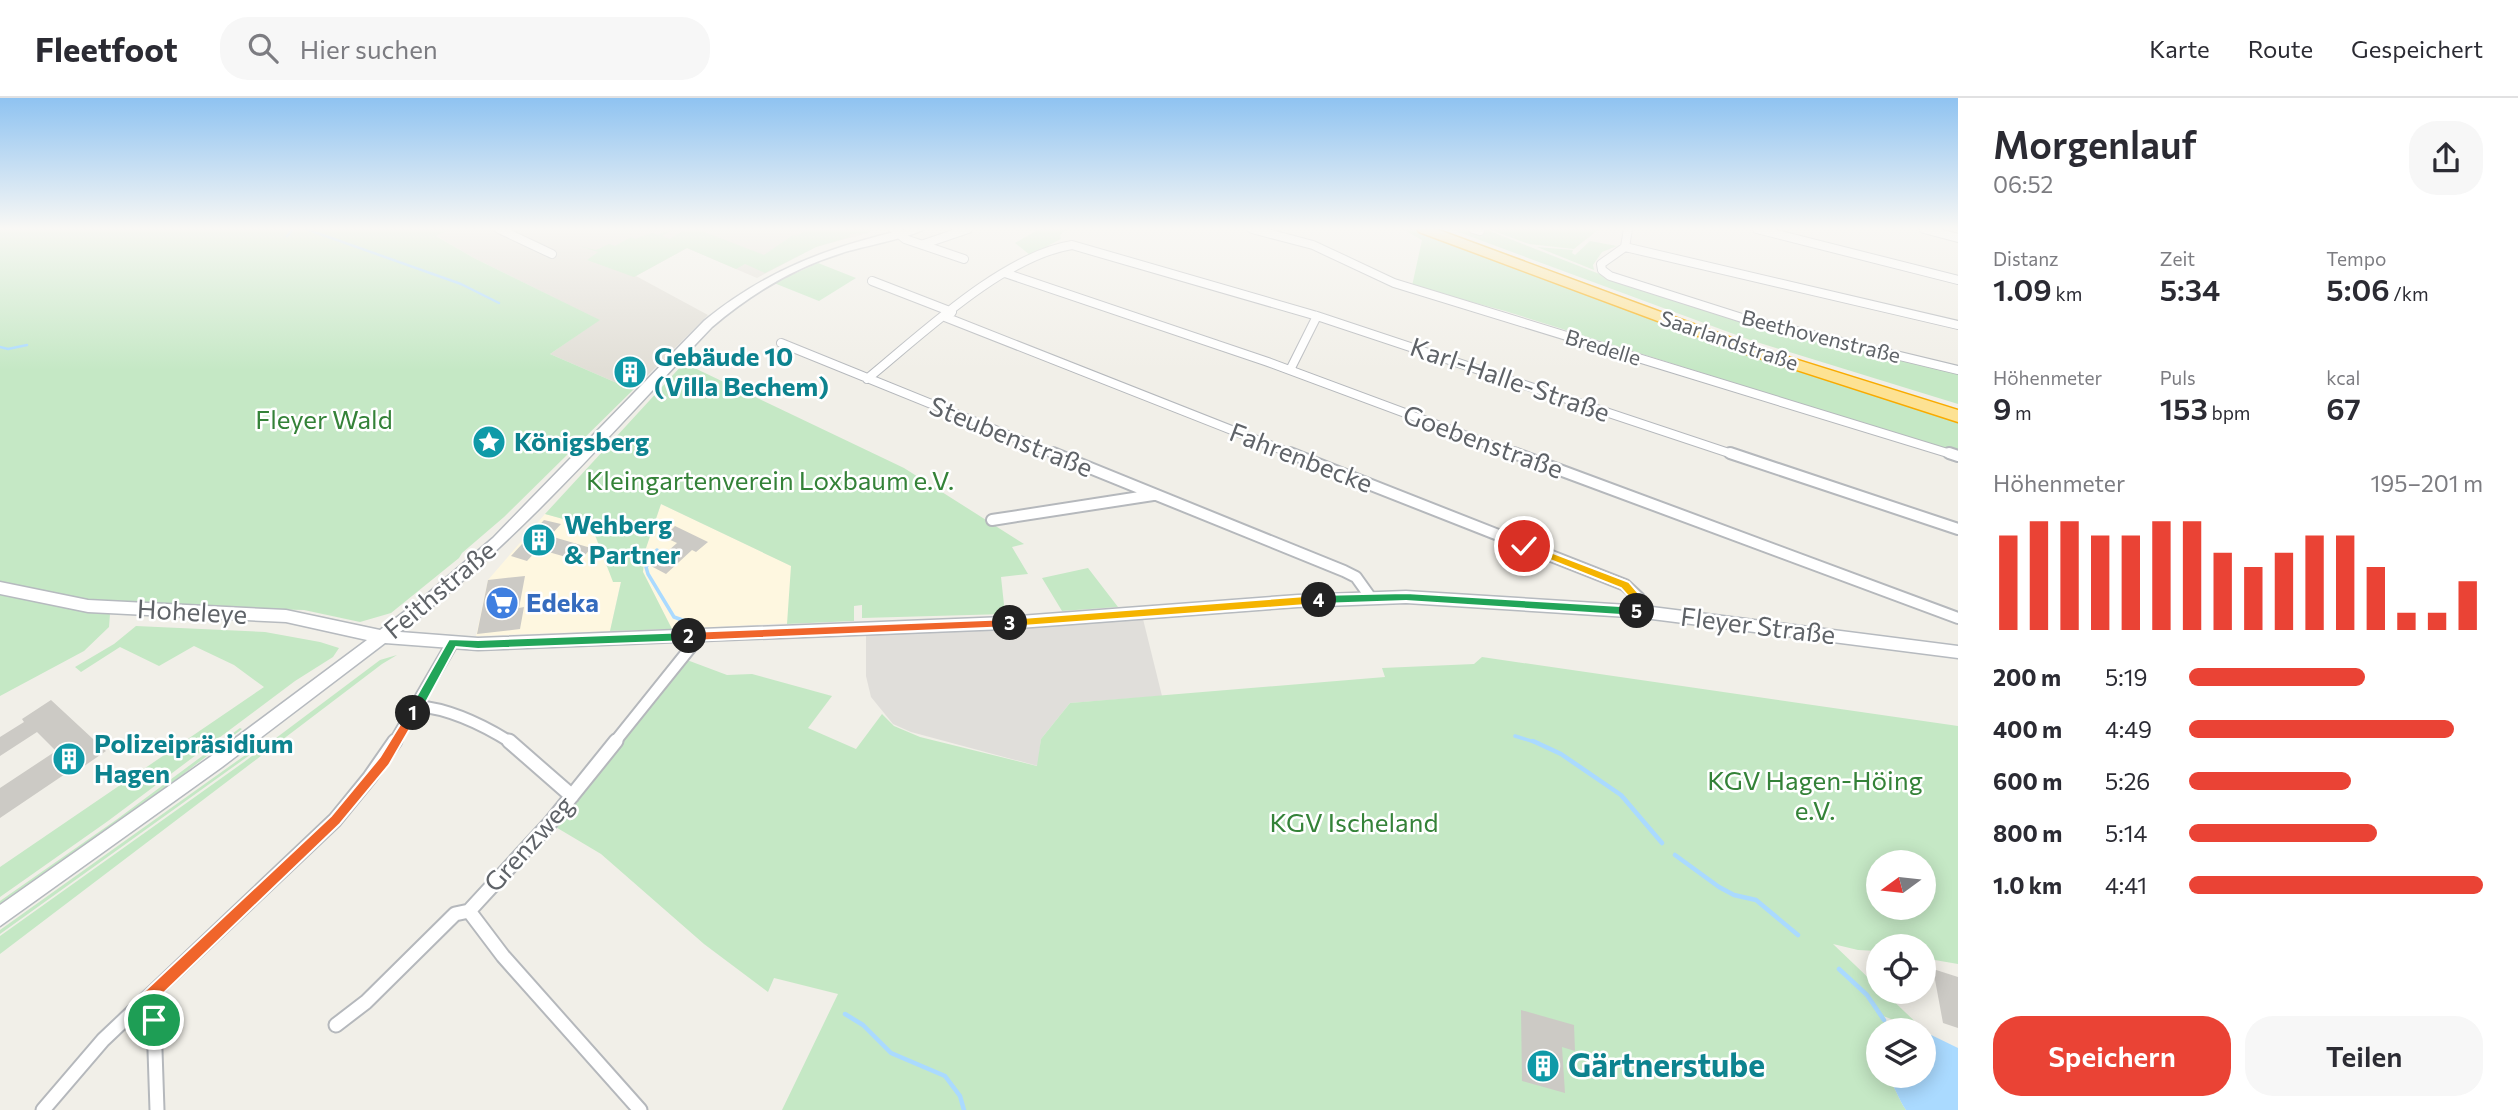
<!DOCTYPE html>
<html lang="de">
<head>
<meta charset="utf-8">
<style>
  body { margin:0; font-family:Commissioner,sans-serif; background:#f7f7f7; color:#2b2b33; height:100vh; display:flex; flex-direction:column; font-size:26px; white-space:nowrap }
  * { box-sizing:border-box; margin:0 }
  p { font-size:23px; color:#7c7c81 }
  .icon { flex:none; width:38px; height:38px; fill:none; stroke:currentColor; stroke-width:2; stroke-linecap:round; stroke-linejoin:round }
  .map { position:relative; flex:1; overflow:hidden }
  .sheet { display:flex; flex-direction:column; background:#fff; width:560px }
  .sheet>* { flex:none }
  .needle { width:46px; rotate:255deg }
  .tools { position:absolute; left:1866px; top:752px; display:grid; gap:14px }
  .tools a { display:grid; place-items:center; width:70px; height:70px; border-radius:50%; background:#fff; box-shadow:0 4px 18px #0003; font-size:35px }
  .pin { position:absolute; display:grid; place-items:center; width:60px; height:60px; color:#fff; margin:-30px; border:4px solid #fff; border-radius:50%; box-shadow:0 2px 7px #0007 }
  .km { position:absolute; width:35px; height:35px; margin:-18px; border-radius:50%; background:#222; color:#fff; font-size:19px; line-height:35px; text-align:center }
  .round { display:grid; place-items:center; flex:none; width:74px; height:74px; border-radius:28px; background:#f7f7f7 }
  .head { display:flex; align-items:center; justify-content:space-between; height:119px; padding:0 35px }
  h1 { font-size:38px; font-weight:600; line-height:52px }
  .figures { display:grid; grid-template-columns:repeat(3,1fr); gap:10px; height:119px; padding:7px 35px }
  .figures div { display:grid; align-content:center }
  .figures b { font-size:30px; font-weight:600 }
  .figures small { font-size:19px; font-weight:400 }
  .figures p { font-size:19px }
  .chart { height:196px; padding:14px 35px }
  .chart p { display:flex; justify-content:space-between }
  .chart svg { width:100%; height:126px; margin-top:7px; stroke:#ea4335; stroke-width:6 }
  .cta { display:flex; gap:14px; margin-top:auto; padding:14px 35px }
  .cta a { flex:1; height:80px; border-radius:28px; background:#ea4335; color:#fff; font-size:28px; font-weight:600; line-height:80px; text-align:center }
  .cta a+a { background:#f7f7f7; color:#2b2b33 }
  ul { padding:0 35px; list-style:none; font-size:23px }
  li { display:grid; grid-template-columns:112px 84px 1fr; align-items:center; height:52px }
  li i { height:18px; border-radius:9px; background:#ea4335 }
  header { display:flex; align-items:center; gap:42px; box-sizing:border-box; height:98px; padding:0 35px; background:#fff; border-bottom:2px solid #e1e1e2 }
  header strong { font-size:33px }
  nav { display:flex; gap:38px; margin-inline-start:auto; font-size:24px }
  .search { width:490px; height:63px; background:#f7f7f7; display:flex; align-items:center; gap:18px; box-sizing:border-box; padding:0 24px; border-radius:28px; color:#7c7c81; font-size:26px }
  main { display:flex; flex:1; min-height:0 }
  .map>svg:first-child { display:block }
  .commercial { fill:#fef7e0 }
  .industrial { fill:#e0deda }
  .education { fill:#e1ded6 }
  .green { fill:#c5e8c5; fill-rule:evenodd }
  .water { fill:#aadaff }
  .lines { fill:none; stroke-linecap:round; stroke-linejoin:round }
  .stream-far2 { stroke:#aadaff; stroke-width:2.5 }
  .stream-far1 { stroke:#aadaff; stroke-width:3.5 }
  .stream { stroke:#aadaff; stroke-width:4.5 }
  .building { fill:#cccac5 }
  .street-far2-casing { stroke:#b5b8bc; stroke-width:10 }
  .street-far1-casing { stroke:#b5b8bc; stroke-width:14 }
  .street-casing { stroke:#b5b8bc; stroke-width:17 }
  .secondary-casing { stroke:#b6babf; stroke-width:3 }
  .highway-casing { stroke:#f9ab00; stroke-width:3 }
  .street-far2 { stroke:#fff; stroke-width:8 }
  .street-far1 { stroke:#fff; stroke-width:10 }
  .street { stroke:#fff; stroke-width:13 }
  .secondary { fill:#fff; fill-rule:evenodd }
  .highway { fill:#fde293; fill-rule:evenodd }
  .split-1 { fill:#f0652b; stroke:#fff; stroke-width:2 }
  .split-2 { fill:#22a559; stroke:#fff; stroke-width:2 }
  .split-3 { fill:#f0652b; stroke:#fff; stroke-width:2 }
  .split-4 { fill:#f5b400; stroke:#fff; stroke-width:2 }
  .split-5 { fill:#22a559; stroke:#fff; stroke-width:2 }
  .split-6 { fill:#f5b400; stroke:#fff; stroke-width:2 }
  .labels { text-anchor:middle; stroke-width:5; stroke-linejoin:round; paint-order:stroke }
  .far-street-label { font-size:21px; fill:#5f6368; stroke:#fff }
  .culture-label { font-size:26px; font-weight:bold; fill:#0d838f; stroke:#fff; text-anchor:start }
  .street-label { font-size:26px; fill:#5f6368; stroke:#fff }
  .park-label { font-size:26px; fill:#348238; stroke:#fff }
  .shop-label { font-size:26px; font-weight:bold; fill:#366cbe; stroke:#fff; text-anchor:start }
  .near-culture-label { font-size:32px; font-weight:bold; fill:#0d838f; stroke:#fff; text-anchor:start }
</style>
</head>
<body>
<header>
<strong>Fleetfoot</strong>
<div class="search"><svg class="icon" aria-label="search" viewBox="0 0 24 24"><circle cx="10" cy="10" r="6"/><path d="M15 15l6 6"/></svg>Hier suchen</div>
<nav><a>Karte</a><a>Route</a><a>Gespeichert</a></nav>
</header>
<main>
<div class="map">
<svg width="1958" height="1012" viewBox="0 0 1958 1012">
  <rect width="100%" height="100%" fill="#f1efe8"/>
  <path class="commercial" d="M661,406l139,66 -6,53 -122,6 -29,-57 2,-21z
    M545,416l46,12 17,44 13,11 -11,50 -134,5 12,-56z"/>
  <path class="industrial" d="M1143,521l19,77 -92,7 -29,36 -3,27 -127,-34 -18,-8 -22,-27 -5,-21v-44z"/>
  <path class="education" d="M451,131h423l-6,4 -52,14 -59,31 -70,-30 -51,28 72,39 -75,75 -83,-36 49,-34 -125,-62 -39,-23z"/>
  <path class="green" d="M0,131h451l-15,7 38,22 126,62 -50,34 83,36 -129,127 -42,36 -3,5 -68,55 -31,9 -56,-12 -154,-4 -57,-7 -9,12 26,3 -1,13 -25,24 -84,45z
    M670,131h3l-11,7 8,3 11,-7 16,-3 67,26 29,-20 3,1 10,-6 65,-1 -3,4 -18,1v3l-34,10 -51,26 -20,-9 -9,5 -49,-21 -53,29 -47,-17 11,-8 -19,-6 17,4 13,-6 6,2 16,-9 4,2 17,-6 6,2z
    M1039,131h28l-7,6 1,4 -31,16 -15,-12z
    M1402,131h18l306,116 232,74v34l-453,-142 -93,-25 10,-46z
    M1450,131h16l16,5 5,-4 115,45 141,44 215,54v31l-208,-64z
    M1488,131h111l-25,20 -45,-5z
    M1590,143l27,5 -15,6 -9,13 1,5 -57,-23 36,3 -1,3 3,2z
    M818,165l38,15 -37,23 -45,-18z
    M684,265l220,105 120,76 -12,3 16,27 -27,3 4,37 -143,4v-13l-8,1v15l-67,3 4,-58 -130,-62 -16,47 -2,21 29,57 -62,2 11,-49h-8l-21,-55 -47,-13z
    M1088,470l30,39 -56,4 -20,-33z
    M136,528l129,6 55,10 19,6 -6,9 -38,24 -187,140 -108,76v-30l264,-180 -30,-22 -40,-19 -35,20 -39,-19 -39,25 -6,-5 39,-23z
    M397,557l-15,9 -382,290v-18l244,-174 136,-102z
    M1482,559l476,69v238l-35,-6v-11h-45v4l-20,-1 -25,-6 45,43v5h6l42,40 -43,-16 2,15h-7v21l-7,4 7,12v8h8c9,9 12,23 20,34h-1124l56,-116 -64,-16 -6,14 -64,-48 -103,-90 -47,-28 133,-166 40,15 25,-1 80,22 -24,32 48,21 26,-35 12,12 26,11 117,29 4,-27 29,-36 315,-26 -3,-9 92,-4zM1878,765h45v45h-45z
    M240,630l2,1 -65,50 -177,125v-3l116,-81z
    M265,643l-4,6 -261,187v-4z"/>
  <path class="water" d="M1923,933l35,17v62h-52c-8,-11 -11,-25 -20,-34h37z"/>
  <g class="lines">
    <path class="stream-far2" d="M306,131l155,55 38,19
      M287,138l6,-7
      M0,249l8,2 19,-4"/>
    <path class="stream-far1" d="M657,452l-11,17 2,7 26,43 11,4
      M1515,638l23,7"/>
    <path class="stream" d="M1533,643l28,13 60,41 41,48
      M1675,757l44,32 15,8 22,5 42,35
      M1839,871l28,26 17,25
      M845,916l18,11 28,28 54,23 15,20 4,14"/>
  </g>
  <path class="building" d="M544,422l17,4 -11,12 41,12 -11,13 -42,-12 -11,12 -16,-5z
    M675,428l33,16 -12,10 -4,-2 -26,24 -15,-8 26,-23 -13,-6z
    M525,478l-6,32 5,-1 -4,22 -43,5 11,-54z
    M51,602l55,51 -29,20 -3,-3 -74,50v-30l56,-37 -19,-19 -37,24v-19l24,-15 -2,-3z
    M1933,871l25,8v51l-15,-5z
    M1521,912l53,15 1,26 -13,-4 3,46 -43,-12z"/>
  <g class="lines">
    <defs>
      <path id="street-far2" d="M499,131l53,25
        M893,131l12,10 59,20
        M1252,131l61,16 81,38 560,172
        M1473,131l7,2
        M1628,131l-3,18 -24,17 1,6 8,6 132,42 216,52
        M1757,131l201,51
        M1924,131l34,9
        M924,146l44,-15
        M1625,149l333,78
        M1005,175l263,89 250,93
        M872,183l80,31
        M945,219l350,138
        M781,245l276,112
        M1290,272l27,-54
        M867,281c54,-44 136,-123 205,-134l245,71 418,139"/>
      <path id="street-far1" d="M1053,355l291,118 12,6 15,21
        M1290,355l335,132 14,13 5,14
        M1514,355l444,165
        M1730,355l228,76
        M1949,355l9,3
        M992,422l161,-25
        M418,608c32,3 67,20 94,37
        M394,645l59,-101
        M614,645l77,-96 3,-11"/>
      <path id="street" d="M509,643l63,55
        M469,813l34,45 137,154
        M139,908l15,14 3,90
        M336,927l30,-23 89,-88 14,-3 81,-88 66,-82
        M43,1012l60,-70 232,-220 35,-43 25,-36"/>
      <path id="secondary" d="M907,131h17c-11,8 -64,18 -82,24 -49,15 -91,41 -130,74 -100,105 -196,217 -312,305l78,6 527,-21 293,-22 108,-4 238,15 314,40v12l-314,-40 -238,-15 -108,4 -293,22 -527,21 -93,-7 -163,124 -222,159v-21l210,-148 157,-117 -81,-18 -198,-10 -88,-18v-12l88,18 198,10 94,20 44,-33 69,-59 211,-217c62,-51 125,-74 203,-92z"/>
      <path id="highway" d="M1417,131h19l317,117 205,64v12l-217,-70 -322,-120z"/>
    </defs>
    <use href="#street-far2" class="street-far2-casing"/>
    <use href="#street-far1" class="street-far1-casing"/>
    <use href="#street" class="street-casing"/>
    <use href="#secondary" class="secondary-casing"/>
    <use href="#highway" class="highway-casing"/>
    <use href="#street-far2" class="street-far2"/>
    <use href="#street-far1" class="street-far1"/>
    <use href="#street" class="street"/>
    <use href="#secondary" class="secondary"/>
    <use href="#highway" class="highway"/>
  </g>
  <linearGradient id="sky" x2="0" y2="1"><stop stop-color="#8fc3f1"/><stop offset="0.48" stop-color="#f9f8f5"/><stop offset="1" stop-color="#f9f8f5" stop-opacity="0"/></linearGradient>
  <rect width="1958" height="272" fill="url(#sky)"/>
  <path class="split-1" d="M413,610l6,5 -30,52 -49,59 -190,182 11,14 -2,6 -5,2c-9,-4 -19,-13 -22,-22l2,-5 197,-185 49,-59 29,-47z"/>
  <path class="split-2" d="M689,534l6,4 -6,5 -211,8 -22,-2 -38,70 -5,1 -6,-5 42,-74 29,1z"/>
  <path class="split-3" d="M1010,521l5,4 -5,4 -321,14 -6,-5 6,-4z"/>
  <path class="split-4" d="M1319,497l6,5 -6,4 -309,23 -6,-4 6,-4z"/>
  <path class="split-5" d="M1406,495l231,14 6,4 -6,5 -231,-15 -87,3 -5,-4 5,-5z"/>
  <path class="split-6" d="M1524,444l105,40 18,21 1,12 -15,-1v-6l5,-1 -17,-19 -101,-40 -1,-2z"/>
  <defs>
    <symbol id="building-disc" viewBox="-11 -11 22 22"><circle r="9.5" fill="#0f9aa8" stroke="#fff"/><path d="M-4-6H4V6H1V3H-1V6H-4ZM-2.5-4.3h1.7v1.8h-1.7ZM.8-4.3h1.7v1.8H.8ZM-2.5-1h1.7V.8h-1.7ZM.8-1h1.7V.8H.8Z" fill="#fff"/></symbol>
    <symbol id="sight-disc" viewBox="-11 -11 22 22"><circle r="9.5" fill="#0f9aa8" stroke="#fff"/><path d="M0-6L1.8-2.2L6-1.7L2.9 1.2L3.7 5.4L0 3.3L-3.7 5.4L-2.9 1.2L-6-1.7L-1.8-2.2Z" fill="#fff"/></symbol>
    <symbol id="supermarket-disc" viewBox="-11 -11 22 22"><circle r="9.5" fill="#3f7fe0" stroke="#fff"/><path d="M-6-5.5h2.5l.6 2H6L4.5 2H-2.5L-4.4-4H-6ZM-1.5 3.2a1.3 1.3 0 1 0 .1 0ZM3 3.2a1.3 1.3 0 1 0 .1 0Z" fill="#fff"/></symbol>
  </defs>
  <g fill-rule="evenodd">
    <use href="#building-disc" x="611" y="255" width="38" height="38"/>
    <use href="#sight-disc" x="470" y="325" width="38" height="38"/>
    <use href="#building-disc" x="520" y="423" width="38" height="38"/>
    <use href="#supermarket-disc" x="483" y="486" width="38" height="38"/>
    <use href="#building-disc" x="50" y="642" width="38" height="38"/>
    <use href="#building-disc" x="1524" y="949" width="38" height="38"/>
  </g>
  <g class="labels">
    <g class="far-street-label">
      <text transform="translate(1821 239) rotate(14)" y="7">Beethovenstraße</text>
      <text transform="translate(1729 243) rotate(19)" y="7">Saarlandstraße</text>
      <text transform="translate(1603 250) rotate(17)" y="7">Bredelle</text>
    </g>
    <g class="culture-label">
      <text x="654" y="268">Gebäude 10<tspan x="654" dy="30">(Villa Bechem)</tspan></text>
      <text x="514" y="353">Königsberg</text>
      <text x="564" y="436">Wehberg<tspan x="564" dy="30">&amp; Partner</tspan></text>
      <text x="94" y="655">Polizeipräsidium<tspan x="94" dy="30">Hagen</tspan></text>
    </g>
    <g class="street-label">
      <text transform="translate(1510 282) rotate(19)" y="9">Karl-Halle-Straße</text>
      <text transform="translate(1011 339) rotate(22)" y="9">Steubenstraße</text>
      <text transform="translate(1483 344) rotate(20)" y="9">Goebenstraße</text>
      <text transform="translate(1301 360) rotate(21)" y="9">Fahrenbecke</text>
      <text transform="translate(440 492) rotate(-40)" y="9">Feithstraße</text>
      <text transform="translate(192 514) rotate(3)" y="9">Hoheleye</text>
      <text transform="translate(1758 528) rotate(7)" y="9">Fleyer Straße</text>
      <text transform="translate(529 746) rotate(-48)" y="9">Grenzweg</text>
    </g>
    <g class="park-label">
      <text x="324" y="331">Fleyer Wald</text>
      <text x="770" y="392">Kleingartenverein Loxbaum e.V.</text>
      <text x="1815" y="692">KGV Hagen-Höing<tspan x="1815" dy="30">e.V.</tspan></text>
      <text x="1354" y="734">KGV Ischeland</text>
    </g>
    <g class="shop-label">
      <text x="526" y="514">Edeka</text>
    </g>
    <g class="near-culture-label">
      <text x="1568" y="979">Gärtnerstube</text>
    </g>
  </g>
</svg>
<div class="tools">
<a><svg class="needle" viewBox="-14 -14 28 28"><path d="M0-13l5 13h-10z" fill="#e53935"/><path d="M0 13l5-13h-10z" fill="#7c7c81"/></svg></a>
<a><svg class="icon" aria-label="locate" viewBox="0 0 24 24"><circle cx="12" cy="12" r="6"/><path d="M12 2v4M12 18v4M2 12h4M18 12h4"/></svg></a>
<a><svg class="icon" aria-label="layers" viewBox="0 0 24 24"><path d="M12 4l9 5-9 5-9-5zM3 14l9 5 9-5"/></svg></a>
</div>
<div class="pin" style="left:154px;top:922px;background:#1e9e55"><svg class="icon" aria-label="arrive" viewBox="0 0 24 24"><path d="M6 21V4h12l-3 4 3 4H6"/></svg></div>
<div class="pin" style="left:1524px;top:448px;background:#d93025"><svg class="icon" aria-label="check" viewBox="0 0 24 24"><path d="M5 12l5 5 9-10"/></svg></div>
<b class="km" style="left:413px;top:615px">1</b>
<b class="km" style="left:689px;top:538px">2</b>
<b class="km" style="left:1010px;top:525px">3</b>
<b class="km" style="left:1319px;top:502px">4</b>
<b class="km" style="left:1637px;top:513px">5</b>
</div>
<section class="sheet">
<div class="head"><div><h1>Morgenlauf</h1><p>06:52</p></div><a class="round"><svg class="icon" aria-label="share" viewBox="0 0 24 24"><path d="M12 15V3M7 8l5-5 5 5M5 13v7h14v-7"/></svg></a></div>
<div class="figures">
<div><p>Distanz</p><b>1.09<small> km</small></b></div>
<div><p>Zeit</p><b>5:34</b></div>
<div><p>Tempo</p><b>5:06<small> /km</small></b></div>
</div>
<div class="figures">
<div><p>Höhenmeter</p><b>9<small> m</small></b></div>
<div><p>Puls</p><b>153<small> bpm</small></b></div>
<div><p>kcal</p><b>67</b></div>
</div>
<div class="chart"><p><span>Höhenmeter</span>195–201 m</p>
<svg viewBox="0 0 160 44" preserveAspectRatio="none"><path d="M5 44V11M15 44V6M25 44V6M35 44V11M45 44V11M55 44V6M65 44V6M75 44V17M85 44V22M95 44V17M105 44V11M115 44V11M125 44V22M135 44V38M145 44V38M155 44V27"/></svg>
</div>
<ul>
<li><b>200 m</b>5:19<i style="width:60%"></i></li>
<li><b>400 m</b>4:49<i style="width:90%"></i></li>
<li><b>600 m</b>5:26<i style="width:55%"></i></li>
<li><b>800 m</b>5:14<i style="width:64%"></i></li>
<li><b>1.0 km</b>4:41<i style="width:100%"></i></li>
</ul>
<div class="cta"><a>Speichern</a><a>Teilen</a></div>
</section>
</main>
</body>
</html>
